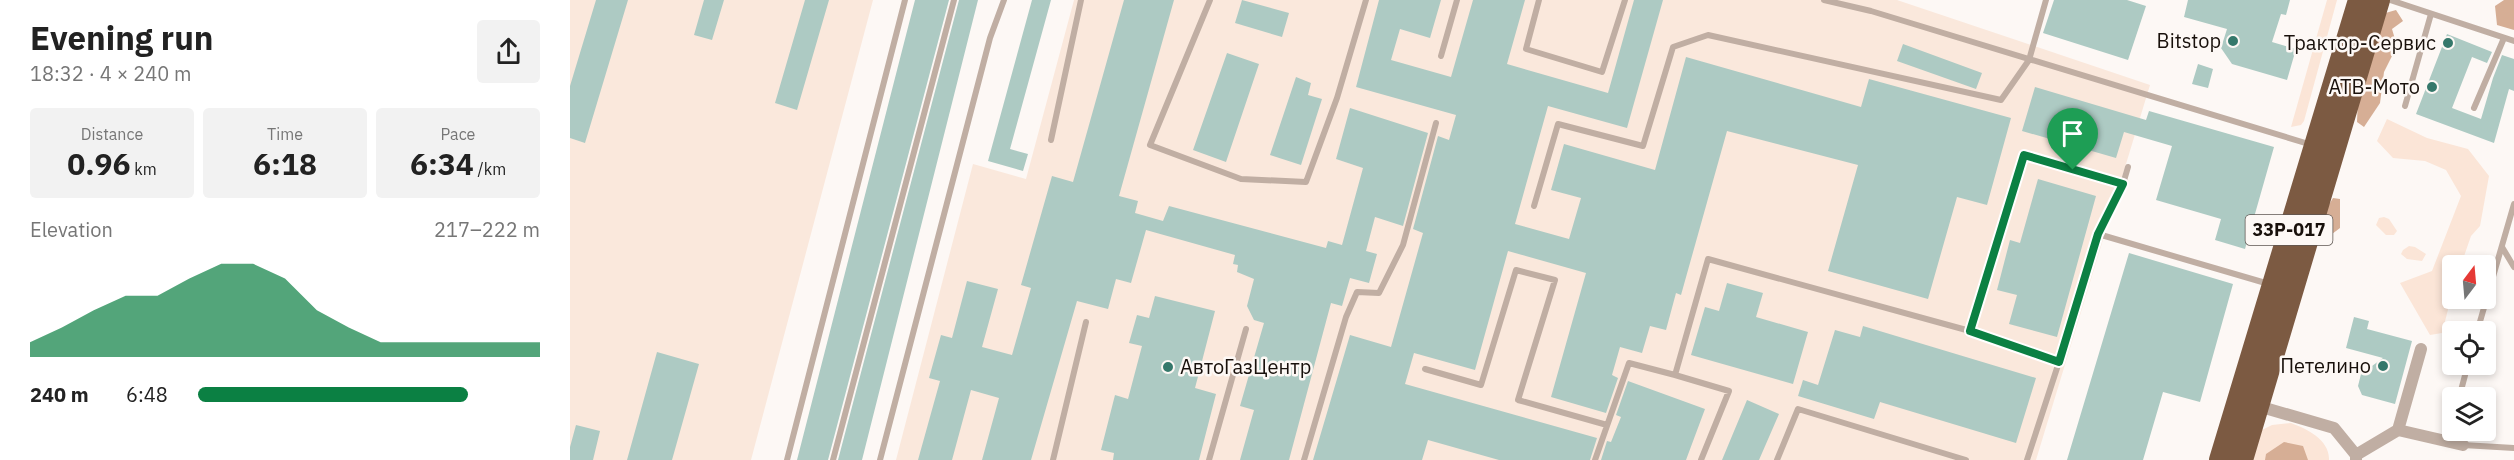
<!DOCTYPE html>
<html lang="en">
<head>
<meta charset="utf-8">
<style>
  body { margin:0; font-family:"IBM Plex Sans",sans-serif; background:#f2f2f2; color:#222; height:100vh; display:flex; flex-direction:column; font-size:22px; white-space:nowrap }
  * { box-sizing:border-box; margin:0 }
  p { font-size:20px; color:#767676 }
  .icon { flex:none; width:33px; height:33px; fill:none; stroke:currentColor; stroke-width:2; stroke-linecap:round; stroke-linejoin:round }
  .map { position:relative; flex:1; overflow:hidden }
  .drawer { display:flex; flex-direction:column; background:#fff; width:570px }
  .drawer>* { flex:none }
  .needle { width:39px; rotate:16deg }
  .controls { position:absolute; left:1872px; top:255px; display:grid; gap:12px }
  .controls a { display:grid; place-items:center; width:54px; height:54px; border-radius:6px; background:#fff; box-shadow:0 3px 9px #0003; font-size:30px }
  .pin { position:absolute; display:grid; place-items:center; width:51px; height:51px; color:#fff; margin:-62px -26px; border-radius:50% 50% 50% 0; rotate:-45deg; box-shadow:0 0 6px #0007 }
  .pin .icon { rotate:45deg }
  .round { display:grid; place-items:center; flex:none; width:63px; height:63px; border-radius:6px; background:#f2f2f2 }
  .headline { display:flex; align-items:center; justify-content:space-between; height:102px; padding:0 30px }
  h1 { font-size:33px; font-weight:800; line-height:45px }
  .figures { display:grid; grid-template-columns:repeat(3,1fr); gap:9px; height:102px; padding:6px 30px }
  .figures div { display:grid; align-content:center; border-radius:6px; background:#f2f2f2; text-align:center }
  .figures b { font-size:30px; font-weight:800 }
  .figures small { font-size:16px; font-weight:400 }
  .figures p { font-size:16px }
  .chart { height:168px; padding:12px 30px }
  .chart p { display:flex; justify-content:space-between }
  .chart svg { width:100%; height:108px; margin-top:6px; fill:#0b8043; opacity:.7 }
  ul { padding:0 30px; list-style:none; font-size:20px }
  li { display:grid; grid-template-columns:96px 72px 1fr; align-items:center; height:45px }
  li i { height:15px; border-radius:8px; background:#0b8043 }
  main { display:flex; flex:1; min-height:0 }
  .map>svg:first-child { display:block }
  .built { fill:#fae8dc }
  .green { fill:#fbe5d7 }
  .forest { fill:#d6ae95 }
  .building { fill:#adcac3 }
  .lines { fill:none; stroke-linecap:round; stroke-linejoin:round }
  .lane { stroke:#c0aea3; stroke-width:6 }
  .street { stroke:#c0aea3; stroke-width:12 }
  .highway { stroke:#7c5a42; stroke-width:22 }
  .route-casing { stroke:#fff; stroke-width:12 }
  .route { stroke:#0b8043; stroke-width:8 }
  .poi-dot { fill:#35786b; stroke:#fdf8f5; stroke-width:2 }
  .labels { text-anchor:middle; stroke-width:5; stroke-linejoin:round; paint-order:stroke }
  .shield { fill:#fdf8f5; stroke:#5d5651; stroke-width:1.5 }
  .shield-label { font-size:18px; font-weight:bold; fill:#18100b }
  .poi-label { font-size:20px; fill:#18100b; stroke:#fdf8f5; text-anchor:end }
</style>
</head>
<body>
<main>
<section class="drawer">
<div class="headline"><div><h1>Evening run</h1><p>18:32 · 4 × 240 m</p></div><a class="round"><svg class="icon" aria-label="share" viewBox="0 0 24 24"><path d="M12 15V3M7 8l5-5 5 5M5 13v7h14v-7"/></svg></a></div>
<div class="figures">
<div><p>Distance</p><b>0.96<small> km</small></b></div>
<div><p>Time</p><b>6:18</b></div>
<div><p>Pace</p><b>6:34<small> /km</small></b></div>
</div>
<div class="chart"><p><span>Elevation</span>217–222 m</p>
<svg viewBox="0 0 160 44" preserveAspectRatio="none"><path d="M0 44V38L10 32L20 25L30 19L40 19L50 12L60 6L70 6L80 12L90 25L100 32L110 38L120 38L130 38L140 38L150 38L160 38V44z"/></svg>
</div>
<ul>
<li><b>240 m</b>6:48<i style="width:79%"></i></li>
</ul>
</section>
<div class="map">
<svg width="1944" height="460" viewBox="0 0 1944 460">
  <rect width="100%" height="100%" fill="#fdf8f5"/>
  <path class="built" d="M0,0h303l-122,460h-181z
    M504,0h823l253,85 -114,375h-1140l77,-296 53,15z"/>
  <path class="green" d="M1757,0h10l-33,121 -3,4 -10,2z
    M1817,119l40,19 41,11 21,27 -9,50 -9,10 -10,29 -9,1v28l-10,39 -12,2 -30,-52 32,-12 29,-75 -15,-26 -21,-9 -32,-3 -16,-17z
    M1814,217l5,2 8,12 -3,4h-8l-10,-10 3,-7z
    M1839,246l6,1 11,7 -4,7 -15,-2 -6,-5 2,-4z
    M1721,423c16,6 39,17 38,37h-80l9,-28 14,-7z"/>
  <path class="forest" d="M1934,0h10v30l-17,-5 -2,-19z
    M1826,10l7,11 -11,8 5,17 -13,26 -4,31 -16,24 -7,-5 1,-24 24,-84z
    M1763,198l7,1v29l-12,9 -6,-10 2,-14z
    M1714,442l19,4 5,14h-43l1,-6z"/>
  <path class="building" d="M26,0h32l-43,143 -15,-5v-52z
    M134,0h20l-12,40 -18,-5z
    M235,0h24l-32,110 -22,-7z
    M345,0h34l-121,460h-31z
    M389,0h19l-116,460h-24z
    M462,0h19l-41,149 18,5 -5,17 -35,-10z
    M554,0h50l-55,196 19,5 -3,12 28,8 6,-15 157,42 2,-7 14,4 21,-77 -27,-9 14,-51 78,25 -25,93 -28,-9 -9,34 11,3 -8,29 -19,-5 -8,28 -11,-3 -42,157h-49l14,-50 -14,-4 24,-83 -10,-3 -7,-14 7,-27 -17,-7 1,-7 -5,-1 2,-9 -89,-25 -15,53 -15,-4 -8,30 -31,-8 -46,159h-49l17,-62 -28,-8 -19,70h-34l22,-79 -11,-3 12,-43 11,3 15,-57 31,8 -16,58 30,8 19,-67 -10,-3 31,-109 21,6z
    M672,0l47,13 -7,24 -47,-14z
    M809,0h62l-11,38 -30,-9 -9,31 60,17 22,-77h52l-18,64 101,29 26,-93h29l-36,128 -79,-22 -33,118 54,15 12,-41 -30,-8 13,-46 91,26 31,-113 175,50 8,-28 142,39 -24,87 -30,-8 -29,102 -100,-28 30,-106 -131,-34 -46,164 -5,-2 -10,37 -16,-4 -8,27 -22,-6 -8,28 6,3 -12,35 -55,-16 35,-124 -78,-22 -33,119 -61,-17 -9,31 192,54 -7,22h-91l-71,-20 -6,20h-109l37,-125 41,12 32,-114 -10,-4 25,-93 11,4 7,-25 -100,-28z
    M1484,0h73l19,6 -18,54 -85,-27z
    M1618,0h102l-4,15 -5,-1 -9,28 24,7 -9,31 -55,-16 -11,-16 6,-19 -43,-12z
    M1877,34l45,18 -5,11 -15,-6 -20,51 29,11 12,-41 9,-23 12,4v32l-5,-2 -15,54 -78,-29z
    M1333,44l79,29 -6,16 -79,-28z
    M657,53l32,11 -33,98 -33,-12z
    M1628,64l15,5 -5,19 -16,-4z
    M726,77l15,6 -3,12 14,4 -21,66 -31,-10z
    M1465,87l111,33 3,-9 125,36 -29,102 -30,-9 6,-21 -65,-19 16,-54 -48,-14 -8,26 -94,-27z
    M1468,179l58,17 -39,141 -48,-13 8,-29 -20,-5 13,-50 10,3z
    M1559,253l104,31 -33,118 -37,-10 -20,68h-76z
    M1157,283l36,10 -7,24 52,15 -15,52 -102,-29 14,-48 14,4z
    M585,296l60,15 -20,77 21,6 -17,66h-86l1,-7 -13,-3 14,-55 13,4 14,-53 -13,-3 8,-28 12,3z
    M1784,317l15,4 -2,8 45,12 -17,63 -33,-9 -4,-9 3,-12 22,-16 -37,-10z
    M1293,326l173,52 -20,65 -136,-41 -6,17 -76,-23 5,-16 15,5 17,-55 25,7z
    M87,352l42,12 -27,96h-45z
    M1058,381l77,28 -19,51h-85l6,-19 4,1 10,-25 -5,-2z
    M1177,400l32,14 -20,46h-37z
    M6,425l24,6 -7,29h-23v-13z"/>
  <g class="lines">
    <path class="lane" d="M640,0l-60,145 91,34 65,3 31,-84 29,-98
      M969,0l-13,49 76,23 23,-72
      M1254,0l47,11 441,134
      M1820,0l124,41
      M871,56l16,-56
      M1835,106l26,-92
      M1904,108l30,-70
      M481,140l30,-140
      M1558,167l-5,17 -25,50 171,50
      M964,206l24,-82 85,22 30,-99 35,-12 293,65 28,-40 17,-60
      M1932,247l12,20
      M1400,331l54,-176 99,29
      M1907,332l37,-128
      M1489,362l39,-128
      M855,369l56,16 35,-115 39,10 -37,120 89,25
      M1105,375l54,16 -28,69
      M1889,398l9,-34
      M1890,430l3,15 51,3
      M217,460l118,-460
      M263,460l121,-460
      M310,460l110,-422 14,-38
      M483,460l33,-138
      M639,460l37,-131
      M734,460l42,-143 11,-25 22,1 24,-48 33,-122
      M1025,460l34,-97 46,12 33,-116 262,72 89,31 -32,98
      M1207,460l21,-51 168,51"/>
    <path class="street" d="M1688,406l76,22 22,27v5
      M1828,430l65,15
      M1786,455l42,-25 23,-81"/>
    <path class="highway" d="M1650,460l139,-460
      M1672,460l137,-460"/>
  </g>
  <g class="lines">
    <defs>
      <path id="route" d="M1454,155l99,29 -25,50 -39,128 -89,-31z"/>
    </defs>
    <use href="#route" class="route-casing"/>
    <use href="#route" class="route"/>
  </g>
  <g class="poi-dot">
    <circle cx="1663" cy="41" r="6"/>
    <circle cx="1878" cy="43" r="6"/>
    <circle cx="1862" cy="87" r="6"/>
    <circle cx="1813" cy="366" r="6"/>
    <circle cx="598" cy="367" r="6"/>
  </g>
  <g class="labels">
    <rect class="shield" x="1675.5" y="215" width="87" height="30" rx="4.5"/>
    <g class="shield-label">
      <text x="1719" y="236">33Р-017</text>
    </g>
    <g class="poi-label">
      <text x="1651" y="48">Bitstop</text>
      <text x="1866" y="50">Трактор-Сервис</text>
      <text x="1850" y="94">АТВ-Мото</text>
      <text x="1801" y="373">Петелино</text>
      <text x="610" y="374" text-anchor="start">АвтоГазЦентр</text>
    </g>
  </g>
</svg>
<div class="controls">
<a><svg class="needle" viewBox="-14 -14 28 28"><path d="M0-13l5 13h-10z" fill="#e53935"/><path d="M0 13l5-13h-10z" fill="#767676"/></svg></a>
<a><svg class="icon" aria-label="locate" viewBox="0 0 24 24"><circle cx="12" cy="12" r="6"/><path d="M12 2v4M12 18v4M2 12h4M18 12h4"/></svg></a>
<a><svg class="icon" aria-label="layers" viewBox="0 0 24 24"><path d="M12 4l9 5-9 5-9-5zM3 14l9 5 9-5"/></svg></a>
</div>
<div class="pin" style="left:1503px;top:170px;background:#1e9e55"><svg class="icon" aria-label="arrive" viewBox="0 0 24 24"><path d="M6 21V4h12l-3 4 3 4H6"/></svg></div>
</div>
</main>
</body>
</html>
